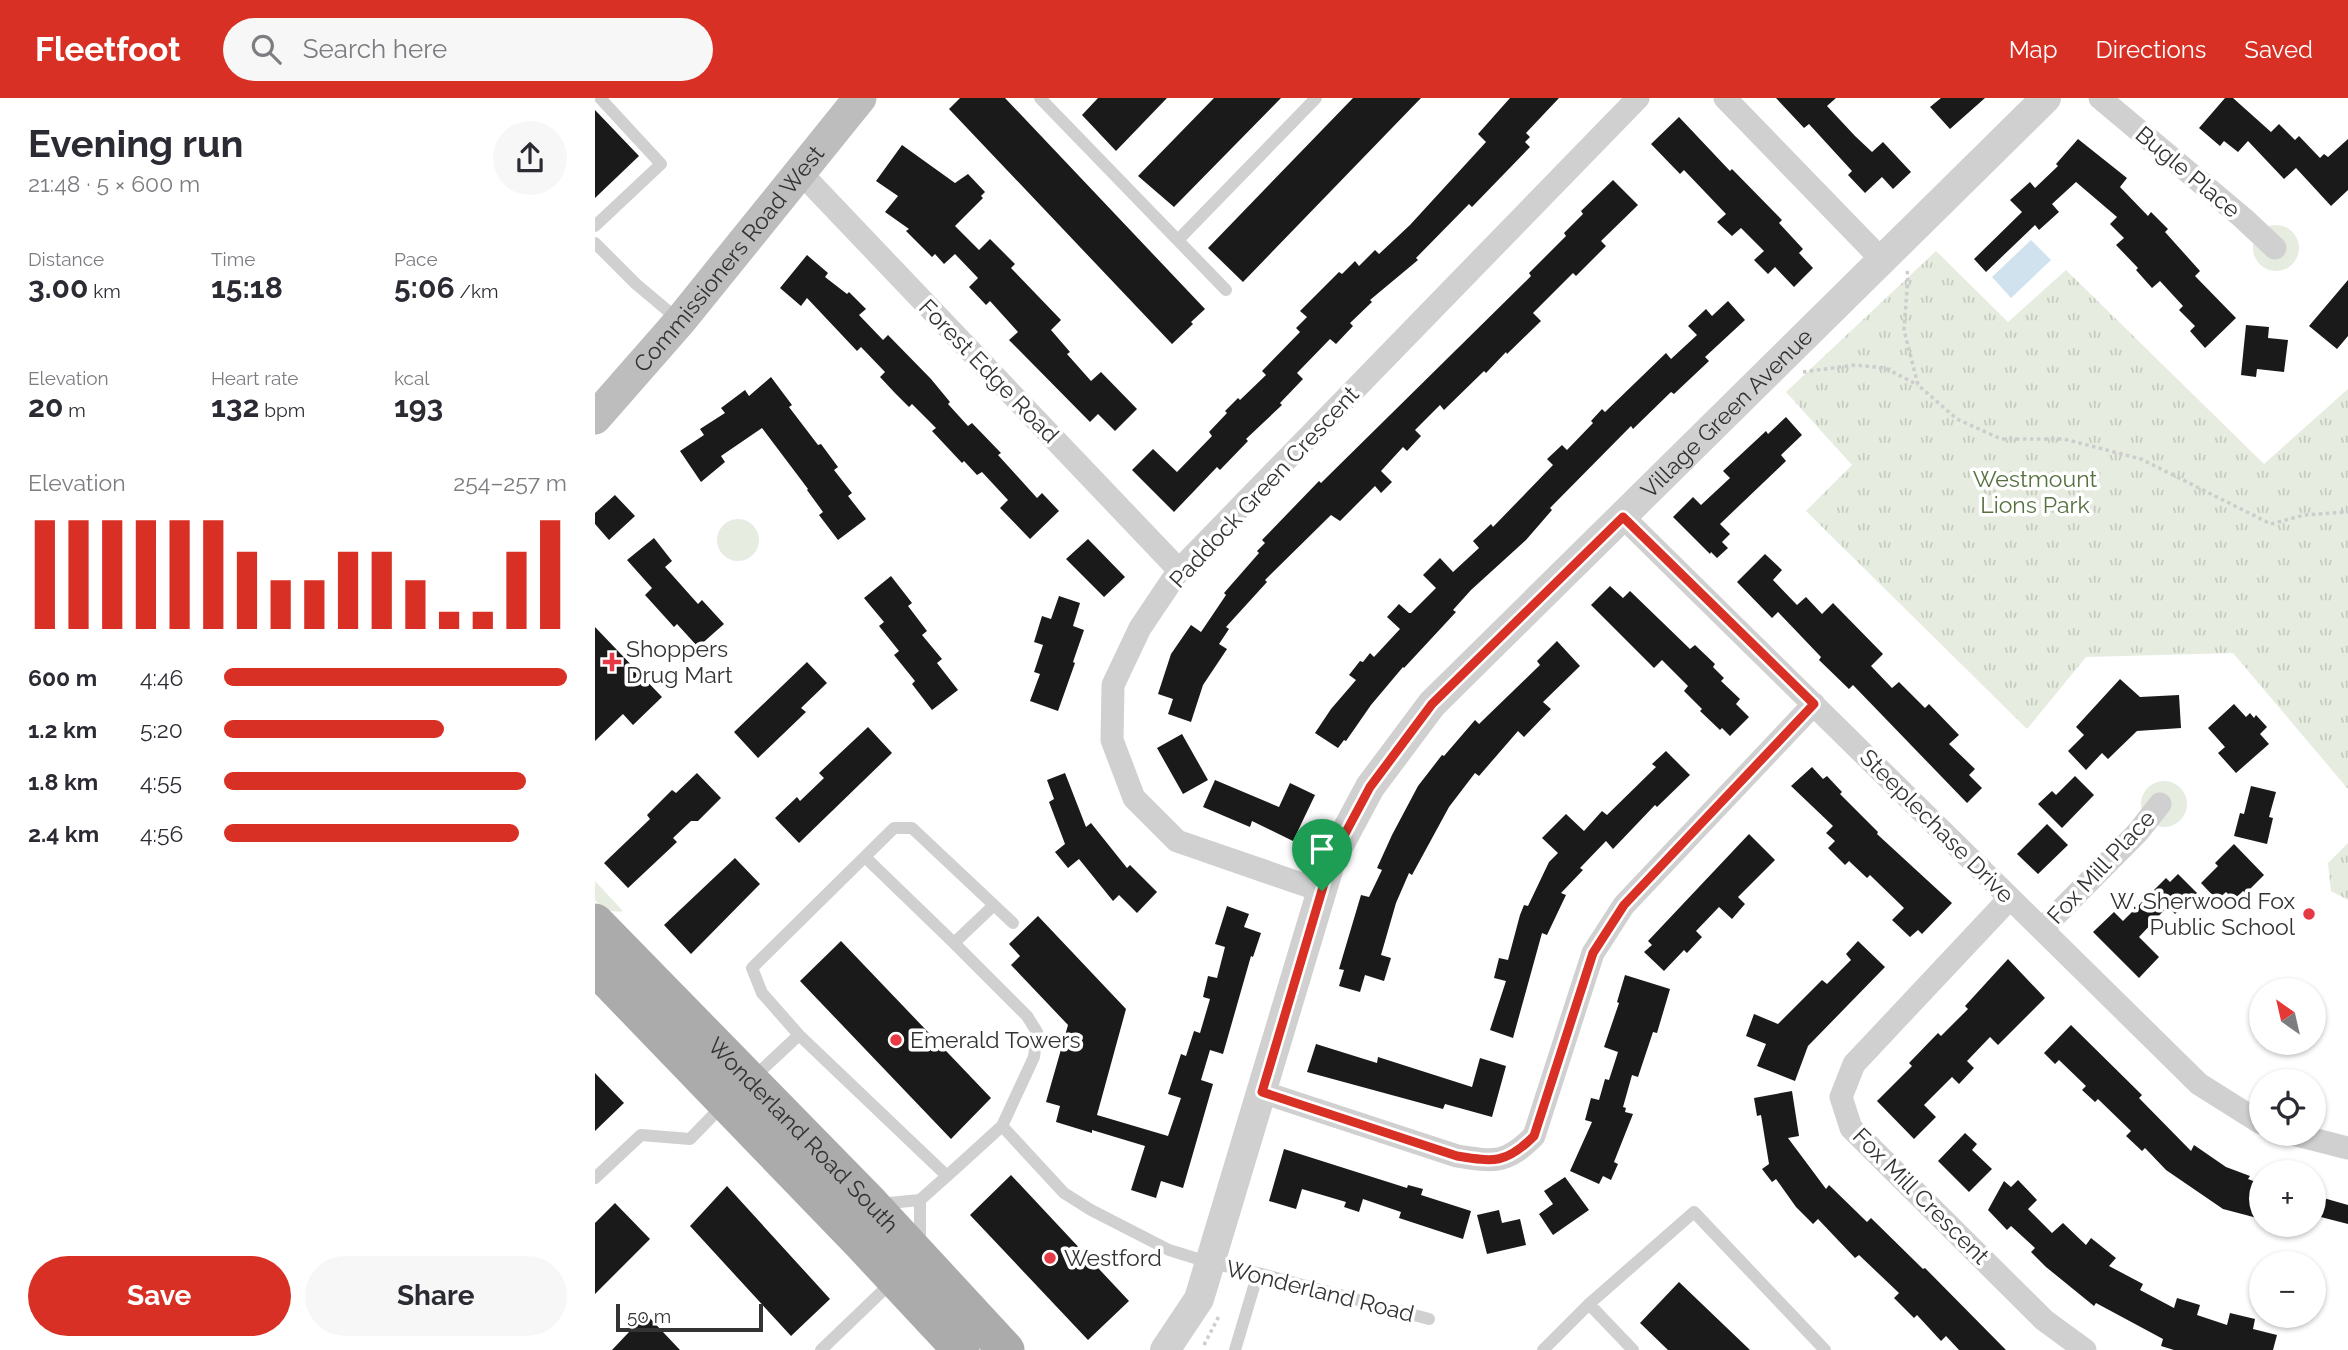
<!DOCTYPE html>
<html lang="en">
<head>
<meta charset="utf-8">
<style>
  body { margin:0; font-family:Raleway,sans-serif; background:#f7f7f7; color:#2b2b33; height:100vh; display:flex; flex-direction:column; font-size:26px; white-space:nowrap }
  * { box-sizing:border-box; margin:0 }
  p { font-size:23px; color:#7c7c81 }
  .icon { flex:none; width:38px; height:38px; fill:none; stroke:currentColor; stroke-width:2; stroke-linecap:round; stroke-linejoin:round }
  .map { position:relative; flex:1; overflow:hidden }
  .drawer { display:flex; flex-direction:column; background:#fff; width:595px }
  .drawer>* { flex:none }
  .needle { width:46px; rotate:326deg }
  .controls { position:absolute; left:1654px; top:880px; display:grid; gap:14px }
  .controls a { display:grid; place-items:center; width:77px; height:77px; border-radius:50%; background:#fff; box-shadow:0 2px 5px #0004; font-size:35px }
  .scale { position:absolute; left:21px; bottom:18px; width:147px; box-sizing:border-box; padding-left:7px; border:4px solid #333; border-top:0; font-size:19px; line-height:24px; white-space:nowrap; color:#333; -webkit-text-stroke:5px #fff; paint-order:stroke }
  .pin { position:absolute; display:grid; place-items:center; width:60px; height:60px; color:#fff; margin:-72px -30px; border-radius:50% 50% 50% 0; rotate:-45deg; box-shadow:0 0 7px #0007 }
  .pin .icon { rotate:45deg }
  .round { display:grid; place-items:center; flex:none; width:74px; height:74px; border-radius:37px; background:#f7f7f7 }
  .summary { display:flex; align-items:center; justify-content:space-between; height:119px; padding:0 28px }
  h1 { font-size:38px; font-weight:700; line-height:52px }
  .stats { display:grid; grid-template-columns:repeat(3,1fr); gap:10px; height:119px; padding:7px 28px }
  .stats div { display:grid; align-content:center }
  .stats b { font-size:30px; font-weight:700 }
  .stats small { font-size:19px; font-weight:400 }
  .stats p { font-size:19px }
  .chart { height:196px; padding:14px 28px }
  .chart p { display:flex; justify-content:space-between }
  .chart svg { width:100%; height:126px; margin-top:7px; stroke:#d93025; stroke-width:6 }
  .cta { display:flex; gap:14px; margin-top:auto; padding:14px 28px }
  .cta a { flex:1; height:80px; border-radius:42px; background:#d93025; color:#fff; font-size:28px; font-weight:700; line-height:80px; text-align:center }
  .cta a+a { background:#f7f7f7; color:#2b2b33 }
  ul { padding:0 28px; list-style:none; font-size:23px }
  li { display:grid; grid-template-columns:112px 84px 1fr; align-items:center; height:52px }
  li i { height:18px; border-radius:9px; background:#d93025 }
  header { display:flex; align-items:center; gap:42px; box-sizing:border-box; height:98px; padding:0 35px; background:#d93025; color:#fff }
  header strong { font-size:33px }
  nav { display:flex; gap:38px; margin-inline-start:auto; font-size:24px }
  .search { width:490px; height:63px; background:#f7f7f7; display:flex; align-items:center; gap:18px; box-sizing:border-box; padding:0 24px; border-radius:38px; color:#7c7c81; font-size:26px }
  main { display:flex; flex:1; min-height:0 }
  .map>svg:first-child { display:block }
  .grass { fill:#e6ecdf }
  .park { fill:url(#park-tufts) }
  .water { fill:#cfe2ee }
  .building { fill:#1a1a1a }
  .lines { fill:none; stroke-linecap:round; stroke-linejoin:round }
  .path { stroke:#cdcdcd; stroke-width:3.5; stroke-dasharray:3.5 3.5; stroke-linecap:butt }
  .service { stroke:#d0d0d0; stroke-width:12 }
  .minor { stroke:#d0d0d0; stroke-width:23 }
  .tertiary { stroke:#d0d0d0; stroke-width:30 }
  .secondary { stroke:#bdbdbd; stroke-width:33 }
  .primary { stroke:#ababab; stroke-width:37 }
  .route-casing { stroke:#fff; stroke-width:14 }
  .route { stroke:#d93025; stroke-width:9 }
  .poi-dot { fill:#e63946; stroke:#fff; stroke-width:2.5 }
  .labels { text-anchor:middle; stroke-width:7; stroke-linejoin:round; paint-order:stroke }
  .street-label { font-size:23px; fill:#333; stroke:#fff }
  .park-label { font-size:23px; fill:#56703f; stroke:#fff }
  .poi-label { font-size:23px; fill:#333; stroke:#fff; text-anchor:start }
</style>
</head>
<body>
<header>
<strong>Fleetfoot</strong>
<div class="search"><svg class="icon" aria-label="search" viewBox="0 0 24 24"><circle cx="10" cy="10" r="6"/><path d="M15 15l6 6"/></svg>Search here</div>
<nav><a>Map</a><a>Directions</a><a>Saved</a></nav>
</header>
<main>
<section class="drawer">
<div class="summary"><div><h1>Evening run</h1><p>21:48 · 5 × 600 m</p></div><a class="round"><svg class="icon" aria-label="share" viewBox="0 0 24 24"><path d="M12 15V3M7 8l5-5 5 5M5 13v7h14v-7"/></svg></a></div>
<div class="stats">
<div><p>Distance</p><b>3.00<small> km</small></b></div>
<div><p>Time</p><b>15:18</b></div>
<div><p>Pace</p><b>5:06<small> /km</small></b></div>
</div>
<div class="stats">
<div><p>Elevation</p><b>20<small> m</small></b></div>
<div><p>Heart rate</p><b>132<small> bpm</small></b></div>
<div><p>kcal</p><b>193</b></div>
</div>
<div class="chart"><p><span>Elevation</span>254–257 m</p>
<svg viewBox="0 0 160 44" preserveAspectRatio="none"><path d="M5 44V6M15 44V6M25 44V6M35 44V6M45 44V6M55 44V6M65 44V17M75 44V27M85 44V27M95 44V17M105 44V17M115 44V27M125 44V38M135 44V38M145 44V17M155 44V6"/></svg>
</div>
<ul>
<li><b>600 m</b>4:46<i style="width:100%"></i></li>
<li><b>1.2 km</b>5:20<i style="width:64%"></i></li>
<li><b>1.8 km</b>4:55<i style="width:88%"></i></li>
<li><b>2.4 km</b>4:56<i style="width:86%"></i></li>
</ul>
<div class="cta"><a>Save</a><a>Share</a></div>
</section>
<div class="map">
<svg width="1753" height="1252" viewBox="0 0 1753 1252">
  <defs>
    <pattern id="park-tufts" width="24" height="20" patternUnits="userSpaceOnUse" patternTransform="scale(1.75)"><rect width="24" height="20" fill="#e6ecdf"/><path d="M3 7l-1-3M5 7V3M7 7l1-3M15 17l-1-3M17 17v-4M19 17l1-3" fill="none" stroke="#c6cbc0"/></pattern>
  </defs>
  <rect width="100%" height="100%" fill="#fff"/>
  <path class="grass" d="M1658 150a23 23 0 1 1 46 0a23 23 0 1 1-46 0Z
    M122 442a21 21 0 1 1 42 0a21 21 0 1 1-42 0Z
    M1546 706a23 23 0 1 1 46 0a23 23 0 1 1-46 0Z
    M0,783l28,30c-12,2 -20,-2 -28,-11z"/>
  <path class="park" d="M1341,153l72,71 58,-52 198,194 84,-75v400l-115,-136 -147,4 -59,72 -221,-218 46,-46 -66,-73z
    M1753,745v57l-17,-9 -3,-28z"/>
  <path class="water" d="M1436,142l20,20 -40,38 -19,-21z"/>
  <path class="building" d="M365,0h45l200,211 -14,13 2,2 -21,20 -223,-235z
    M503,0h69l-51,53 -34,-36z
    M619,0h67l-107,109 -36,-31z
    M758,0h68l-178,184 -35,-34z
    M915,0h49l-33,35 4,4 -5,5 5,5 -58,60 -3,-3 -53,54 2,2 -48,40 2,2 -22,21 3,3 -17,18 -6,-5 -33,34 6,6 -23,24 2,2 -36,34 2,2 -28,29 -3,-3 -43,45 -42,-42 21,-21 24,23 35,-36 -3,-4 18,-19 -2,-2 13,-13 2,2 26,-25 -4,-4 38,-39 -4,-4 11,-11 -7,-6 39,-39 3,2 13,-13 4,5 16,-16 4,4 31,-29 76,-83 -8,-8z
    M1181,0h60l-9,8 28,30 17,16 11,-10 28,30 -18,17 -11,-12 -17,16 -17,-18 4,-4 -43,-47 -5,4z
    M1346,0h44l-35,31 -20,-22z
    M1630,0h8l38,34 8,-8 16,16 4,-4 21,22 4,-4 4,3 20,-18v51l-17,16 -35,-38 -12,11 -36,-38 -10,11 -14,-11 -4,5 -21,-18z
    M0,12l44,46 -44,42z
    M1084,19l51,54 2,-2 50,51 -3,3 24,26 -4,4 14,15 -19,19 -19,-20 -7,7 -14,-14 10,-9 -23,-23 -9,8 -15,-14 9,-8 -42,-44 -4,4 -29,-30z
    M1483,41l49,39 -7,9 28,29 3,-4 17,17 -3,3 35,39 -5,5 41,42 -31,30 -15,-17 5,-5 -16,-16 4,-4 -23,-25 -8,7 -16,-18 2,-2 -22,-23 8,-7 -14,-14 7,-7 -41,-35 -24,22 7,8 -20,18 -4,-5 -49,47 -12,-13 48,-47 -12,-12 20,-18 5,6 23,-22 -2,-2z
    M307,47l53,38 13,-9 17,18 -4,4 2,2 -28,28 24,24 11,-11 25,25 -4,4 50,52 -10,10 19,22 -3,2 24,27 10,-9 36,37 -22,22 -17,-17 -8,8 -81,-82 9,-8 -28,-31 -4,4 -17,-18 9,-9 -23,-24 -11,10 -9,-10 -3,3 -26,-26 3,-2 -24,-17 13,-16 -22,-15z
    M1018,82l25,25 -37,36 5,5 -30,30 -3,-3 -40,40 8,8 -34,33 -1,-2 -20,21 -2,-2 -40,39 -4,-5 -25,25 6,6 -14,15 -4,-4 -22,24 11,11 -11,11 -6,-7 -35,35 -9,-6 -66,65 2,2 -41,45 3,2 -10,15 8,5 -24,36 -12,37 -23,-8 5,-15 -15,-5 13,-40 20,-29 10,7 25,-37 -2,-2 35,-40 -2,-2 8,-8 -3,-3 57,-59 2,2 210,-207 -2,-3 37,-37 -2,-3 19,-19 -2,-3z
    M212,157l21,18 -3,4 22,17 2,-2 17,17 -7,6 24,25 5,-5 43,44 19,23 -2,2 20,22 4,-3 29,30 -3,2 39,43 5,-5 17,18 -29,28 -30,-31 8,-8 -26,-28 -5,3 -13,-14 -2,2 -30,-32 4,-3 -24,-24 -3,3 -15,-15 -14,-15 5,-5 -24,-25 -4,4 -50,-53 -6,8 -21,-18z
    M1753,182v56l-11,13 -28,-23z
    M1133,203l17,19 -40,37 4,4 -35,33 -3,-2 -38,37 -2,-3 -81,82 2,2 -26,30 -55,50 -18,20 3,2 -52,56 -1,-1 -32,38 -25,36 -2,-1 -6,8 -23,-15 16,-24 25,-29 -7,-5 11,-14 3,1 7,-9 4,4 26,-28 -13,-12 12,-13 10,9h2l25,-25 -13,-13 17,-17 13,14 26,-24 -6,-7 18,-17 2,3 60,-62 -6,-6 15,-14 5,5 26,-27 -2,-2 11,-12 3,3 61,-59 5,6 26,-24 -9,-9 18,-17 6,7z
    M1651,227l23,2 -1,11 20,2 -4,32 -27,-3 -1,8 -15,-2z
    M176,279l21,28 -3,2 29,38 3,-1 17,23 -4,3 18,23 -4,3 18,23 -28,21 -19,-25 4,-3 -16,-22 1,-1 -46,-61 -41,28 4,6 -24,20 -21,-31 24,-16 -4,-6 25,-16 -4,-5 24,-18 4,6z
    M1191,319l16,18 -21,20 5,6 -66,63 10,10 -8,8 6,6 -11,10 -6,-6 -1,2 -37,-37 20,-20 8,8 29,-27 -7,-7 43,-40 2,3z
    M20,397l20,21 -26,24 -14,-16v-11z
    M59,440l18,23 -7,6 33,37 4,-4 22,24 -26,23 -21,-23 -3,3 -29,-32 7,-7 -25,-28z
    M493,441l37,38 -21,20 -38,-38z
    M1170,456l17,16 -9,10 24,25 9,-8 16,17 11,-11 50,51 -12,12 21,22 7,-6 26,26 4,-4 30,31 -10,9 26,25 -6,6 13,13 -15,15 -114,-118 -4,4 -30,-29 2,-3 -43,-45 -6,6 -35,-36z
    M296,478l21,27 -4,3 19,25 -5,4 20,24 -5,4 21,27 -26,20 -20,-26 3,-3 -21,-26 5,-4 -20,-25 5,-4 -20,-24z
    M1015,488l13,12 7,-7 60,58 5,-4 20,19 -2,3 11,11 -3,3 19,18 -4,5 13,13 -19,19 -8,-8 -2,2 -20,-19 2,-2 -18,-18 4,-5 -26,-26 -8,8 -63,-63z
    M464,498l21,7 -7,23 11,4 -11,32 2,1 -17,48 -28,-10 10,-27 -6,-2 9,-27 -9,-3 8,-26 9,3z
    M0,529l67,70 -29,28 -10,-11 -28,27z
    M962,543l23,25 -37,36 8,7 -27,28 -6,-6 -39,45 -4,-3 -26,34 -37,68 -3,-2 -13,30 -15,52 10,3 -7,23 -19,-6 -5,17 -21,-6 5,-16 -5,-1 22,-74 8,2 13,-27 -5,-2 15,-33 26,-49 24,-31 2,1 31,-36 4,4 61,-59 -3,-4z
    M212,564l20,21 -26,25 5,4 -48,46 -24,-26z
    M1525,581l20,18 39,-2 2,33 -44,3 -29,28 -6,-6 -16,17 -18,-19 16,-16 -8,-8z
    M1639,606l12,13 4,-4 4,5 2,-3 11,12 -7,7 9,10 -33,29 -18,-20 7,-6 -17,-19z
    M273,629l24,26 -93,90 -24,-25 22,-21 3,4 24,-23 -5,-5z
    M587,636l26,46 -25,14 -26,-46z
    M1071,653l24,24 -33,32 -2,-2 -42,44 -7,-8 -26,27 3,2 -22,23 5,2 -19,40 -5,-2 -29,105 -23,-8 16,-49 -12,-3 5,-20 9,2 12,-45 4,-10 4,1 21,-44 9,-9 -16,-15 24,-24 18,17 18,-20 5,4 49,-48 -4,-3z
    M1217,669l11,12 4,-3 15,16 -2,2 38,38 -1,2 75,69 -30,31 -4,-4 -8,7 -18,-17 12,-12 -34,-33 -3,3 -18,-17 -4,4 -17,-17 7,-7 -9,-8 7,-7 -42,-40z
    M102,675l24,25 -23,23h-7l-18,17 4,4 -49,46 -24,-25 46,-44 -3,-4 25,-25 4,3z
    M470,675l21,54 5,-4 36,45 3,-3 27,27 -20,21 -18,-18 -6,6 -34,-42 -11,9 -13,-16 10,-8 -16,-42 5,-3 -7,-19z
    M1480,678l19,19 -32,33 -24,-24 14,-13 4,4z
    M620,682l64,27 11,-24 25,12 -22,46 -41,-20 -2,6 -47,-20z
    M1656,688l25,6 -7,25 4,1 -6,26 -33,-8 6,-23 4,1z
    M1452,726l21,21 -30,29 -21,-20z
    M1154,736l26,26 -37,37 7,7 -13,15 -13,-12 -23,24 6,6 -15,16 -3,-3 -20,21 -20,-19 8,-7 -4,-4z
    M1639,746l30,31 -18,18 -3,-2 -9,9 -8,-8 -9,8 -16,-17 17,-17 -3,-3z
    M140,760l25,26 -69,70 -27,-29z
    M1583,776l19,19 -22,21 -7,-8 -29,31 20,20 -20,21 -46,-46 21,-20 9,9 43,-43 4,4z
    M632,808l22,8 -5,13 17,6 -8,24 -2,-1 -28,98 -13,-4 -9,30 12,4 -30,104 -22,-7 -5,17 -25,-8 14,-44 -53,-16v3l-36,-11 4,-16 -14,-4 22,-77 -57,-60 9,-9 -11,-12 29,-28 88,93 -29,106 71,21 13,-38 -13,-4 13,-40 5,2 8,-25 6,2 10,-34 -7,-2 5,-21 9,2 8,-31 -10,-3z
    M246,843l150,157 -40,41 -151,-158z
    M1263,843l27,26 -77,79 -13,35 -38,-15 9,-22 -20,-8 8,-22 24,10 44,-44 5,4 24,-24 -5,-6z
    M1413,861l37,39 -47,47 -8,-8 -23,24 7,7 -15,16 -7,-7 -28,28 12,12 -22,22 -37,-38 35,-35 -3,-3 29,-30 3,3 27,-27 -3,-3z
    M1030,877l45,14 -13,44 -4,-1 -15,45 -6,-2 -9,32 3,1 -1,4 8,2 -19,48 4,2 -7,16 -8,-4 -4,8 -29,-13 22,-49 -7,-2 6,-22 8,2 6,-21 4,1 9,-28 -14,-5 15,-44 -2,-1z
    M1476,927l71,70 -3,3 52,53 3,-6 32,22 24,9 -2,3 13,5v35l-38,-10 -57,-39 -21,-22 -3,3 -16,-15 5,-5 -33,-32 -3,3 -13,-12 4,-4 -27,-26 -4,4 -11,-11z
    M721,946l61,19 1,-6 94,30 8,-29 26,8 -14,51 -47,-13 -2,5 -136,-37z
    M0,975l29,30 -29,28z
    M1197,993l7,45 -11,2 38,51 3,-4 38,37 4,-4 52,51 2,-1 81,82h-47l-13,-14 -5,5 -24,-26 -3,3 -20,-20 5,-5 -40,-38 -4,3 -37,-39 -5,5 -17,-17 -20,-28 -4,3 -10,-13 7,-5 -8,-49 -4,1 -3,-18z
    M1370,1035l12,11 -5,6 20,19 -23,23 -31,-31z
    M689,1051l123,39 1,-3 15,4 -2,6 50,16 -8,28 -64,-21 2,-6 -38,-13 -4,13 -15,-5 2,-5 -44,-13 -6,20 -27,-8z
    M416,1077l118,126 -41,39 -118,-125z
    M970,1079l24,33 -36,25 -14,-21 14,-10 -9,-13z
    M1423,1082l19,20 -9,9 24,24 11,-10 23,22 5,-7 25,20 -7,8 34,18 -3,6 34,18 3,-10 23,7 -3,10 30,10 3,-12 25,6 -2,10 24,6 -4,15h-99l-13,-4 2,-7 -67,-36 -2,3 -48,-39 -15,-15 4,-4 -24,-22 -4,4 -19,-20 16,-29 7,6z
    M132,1088l103,113 -39,37 -101,-110z
    M1718,1097l35,10v19l-35,-9z
    M20,1105l35,36 -55,55v-71z
    M904,1112l3,13 18,-4 6,26 -39,9 -10,-39z
    M1084,1184l71,68h-82l-28,-27z
    M51,1216l34,36h-68z"/>
  <g class="lines">
    <path class="path" d="M1312,173l1,5 -4,54 14,55 39,34 44,20h63l77,20 130,65 33,-9 44,-3
      M1208,274l52,-7 30,3 33,17
      M609,1247l15,-29"/>
    <path class="service" d="M445,0l186,192
      M0,128l66,-62 -61,-66
      M583,142l138,-142
      M0,145l41,41 44,37
      M270,759l89,86
      M399,807l-40,38 73,73 10,16 -3,25 -32,69
      M204,937l148,141 -27,24 -41,4
      M158,980l46,-43 -37,-42 -10,-25 142,-140h18l101,95
      M352,1078l55,-50 62,67 27,17 78,40 42,13 47,10 171,46
      M0,1080l46,-43 49,4 34,-35
      M325,1147v-45
      M226,1252l73,-70
      M640,1252l23,-77
      M948,1252l46,-46
      M1038,1252l-44,-46 105,-92 131,138"/>
    <path class="minor" d="M1130,0l157,162
      M1505,0l143,120 32,30
      M205,74l379,398
      M1028,419l576,567 62,39
      M727,793l-145,-50 -43,-43 -22,-58 1,-55 27,-57 39,-58 459,-472
      M1415,800l-156,166 -13,33 10,31 193,192 41,30
      M1447,831l96,-97 22,-28
      M667,994l195,64c38,6 49,8 77,-20l59,-183 31,-48 190,-201
      M1698,1036l55,14"/>
    <path class="tertiary" id="s1" d="M570,1252l34,-51 132,-439 39,-73 62,-83 614,-606"/>
    <path class="secondary" id="s2" d="M0,320l85,-97 180,-223"/>
    <g class="primary">
      <path id="s3" d="M0,824l276,282 135,146"/>
      <path d="M0,869l267,277 99,106"/>
    </g>
  </g>
  <g class="lines">
    <defs>
      <path id="route" d="M1028,419l191,187 -190,201 -31,48 -59,183c-28,28 -40,26 -77,20l-195,-64 69,-232 39,-73 62,-83z"/>
    </defs>
    <use href="#route" class="route-casing"/>
    <use href="#route" class="route"/>
  </g>
  <g class="poi-dot">
    <path d="M13.5 553.5h7v7h7v7h-7v7h-7v-7h-7v-7h7z"/>
    <circle cx="1714" cy="816" r="7"/>
    <circle cx="301" cy="942" r="7"/>
    <circle cx="455" cy="1160" r="7"/>
  </g>
  <g class="labels">
    <g class="street-label">
      <text transform="translate(1593 74) rotate(40)" y="8">Bugle Place</text>
      <text dy="8" stroke="none"><textPath href="#s2" startOffset="208">Commissioners Road West</textPath></text>
      <text transform="translate(394 273) rotate(46)" y="8">Forest Edge Road</text>
      <text dy="8" stroke="none"><textPath href="#s1" startOffset="1120">Village Green Avenue</textPath></text>
      <text transform="translate(669 389) rotate(-47)" y="8">Paddock Green Crescent</text>
      <text transform="translate(1342 728) rotate(45)" y="8">Steeplechase Drive</text>
      <text transform="translate(1506 769) rotate(-47)" y="8">Fox Mill Place</text>
      <text dy="8" stroke="none"><textPath href="#s3" startOffset="298">Wonderland Road South</textPath></text>
      <text transform="translate(1326 1098) rotate(45)" y="8">Fox Mill Crescent</text>
      <text transform="translate(725 1193) rotate(14)" y="8">Wonderland Road</text>
    </g>
    <g class="park-label">
      <text x="1440" y="389">Westmount<tspan x="1440" dy="26">Lions Park</tspan></text>
    </g>
    <g class="poi-label">
      <text x="31" y="559">Shoppers<tspan x="31" dy="26">Drug Mart</tspan></text>
      <text x="1700" y="811" text-anchor="end">W. Sherwood Fox<tspan x="1700" dy="26">Public School</tspan></text>
      <text x="315" y="950">Emerald Towers</text>
      <text x="469" y="1168">Westford</text>
    </g>
  </g>
</svg>
<div class="controls">
<a><svg class="needle" viewBox="-14 -14 28 28"><path d="M0-13l5 13h-10z" fill="#e53935"/><path d="M0 13l5-13h-10z" fill="#7c7c81"/></svg></a>
<a><svg class="icon" aria-label="locate" viewBox="0 0 24 24"><circle cx="12" cy="12" r="6"/><path d="M12 2v4M12 18v4M2 12h4M18 12h4"/></svg></a>
<a>+</a>
<a>−</a>
</div>
<div class="scale">50 m</div>
<div class="pin" style="left:727px;top:793px;background:#1e9e55"><svg class="icon" aria-label="arrive" viewBox="0 0 24 24"><path d="M6 21V4h12l-3 4 3 4H6"/></svg></div>
</div>
</main>
</body>
</html>
